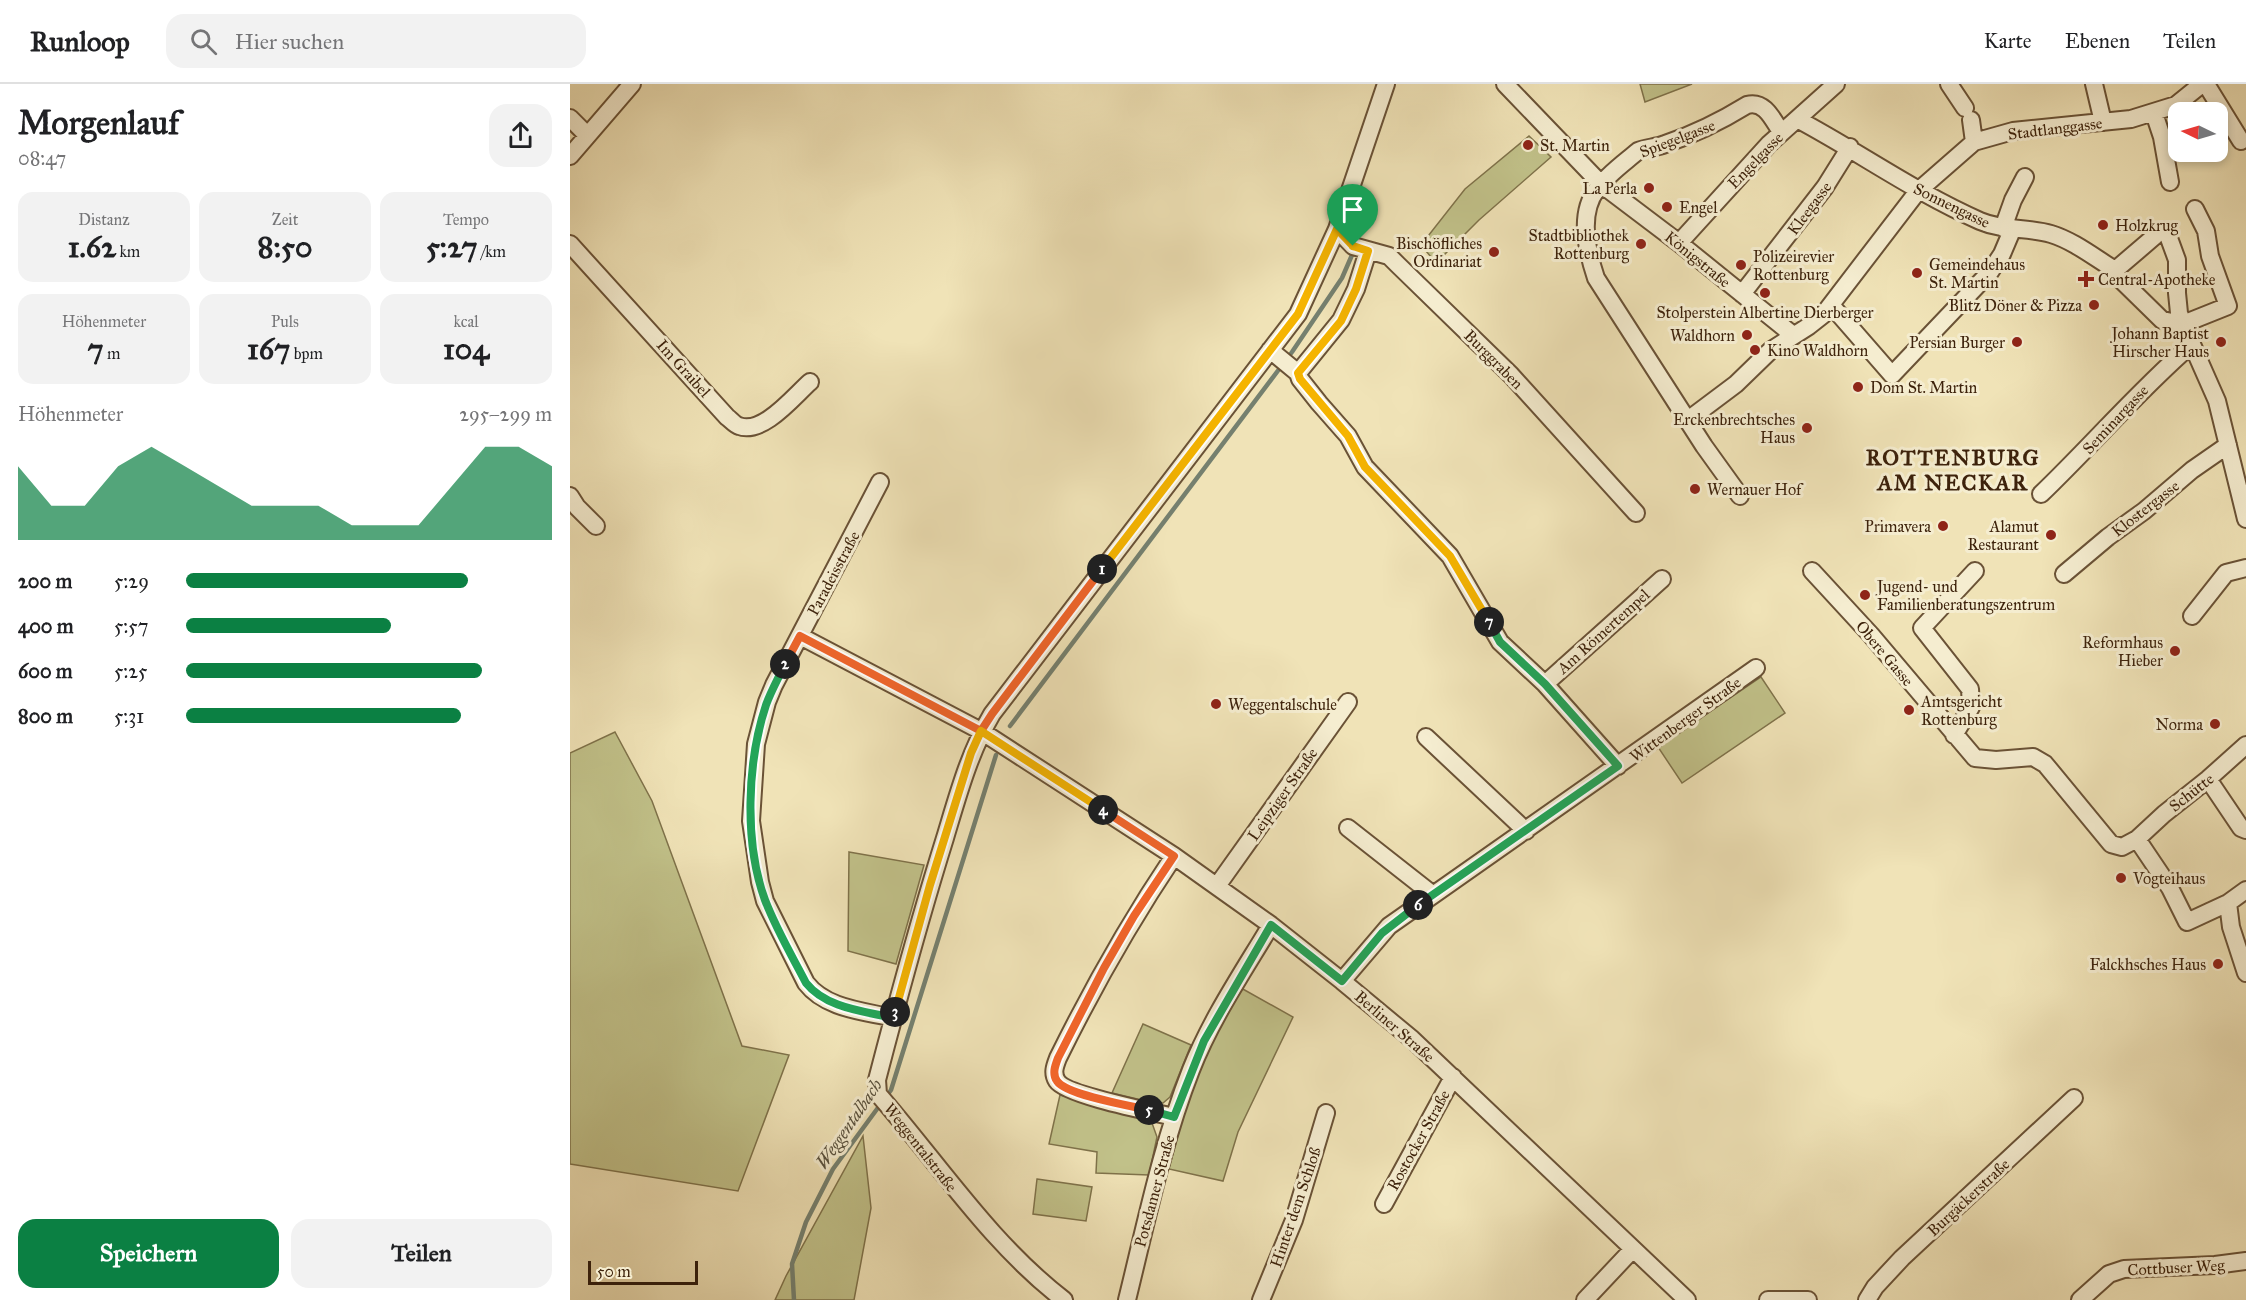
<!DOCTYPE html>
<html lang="de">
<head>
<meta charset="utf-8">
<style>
  body { margin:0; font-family:"IM FELL Great Primer",serif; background:#f2f2f2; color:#202124; height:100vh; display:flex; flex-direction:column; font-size:22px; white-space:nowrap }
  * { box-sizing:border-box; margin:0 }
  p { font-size:20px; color:#757577 }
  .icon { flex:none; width:33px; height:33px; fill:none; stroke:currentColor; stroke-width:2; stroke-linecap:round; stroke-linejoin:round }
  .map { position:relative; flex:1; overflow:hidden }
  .side { display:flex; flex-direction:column; background:#fff; width:570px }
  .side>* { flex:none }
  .needle { width:39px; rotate:275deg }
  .fabs { position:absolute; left:1598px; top:18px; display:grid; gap:12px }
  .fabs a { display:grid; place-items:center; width:60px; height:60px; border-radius:12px; background:#fff; box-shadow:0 3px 9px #0003; font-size:30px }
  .scale { position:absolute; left:18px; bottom:15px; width:110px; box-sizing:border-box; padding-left:6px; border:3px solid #3d220b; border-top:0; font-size:16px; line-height:21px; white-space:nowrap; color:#3d220b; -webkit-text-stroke:4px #f5edd0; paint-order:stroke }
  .pin { position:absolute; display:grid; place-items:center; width:51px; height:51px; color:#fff; margin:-62px -26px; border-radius:50% 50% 50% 0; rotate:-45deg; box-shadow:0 0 6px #0007 }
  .pin .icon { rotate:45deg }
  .km { position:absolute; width:30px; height:30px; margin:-15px; border-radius:50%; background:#222; color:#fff; font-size:16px; line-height:30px; text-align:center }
  .round { display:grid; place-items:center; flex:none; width:63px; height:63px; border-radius:18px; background:#f2f2f2 }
  .head { display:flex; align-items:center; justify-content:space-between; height:102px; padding:0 18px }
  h1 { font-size:33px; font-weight:700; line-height:45px }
  .metrics { display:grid; grid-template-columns:repeat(3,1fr); gap:9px; height:102px; padding:6px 18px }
  .metrics div { display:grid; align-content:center; border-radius:15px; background:#f2f2f2; text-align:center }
  .metrics b { font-size:30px; font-weight:700 }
  .metrics small { font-size:16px; font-weight:400 }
  .metrics p { font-size:16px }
  .chart { height:168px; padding:12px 18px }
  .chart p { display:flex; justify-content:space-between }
  .chart svg { width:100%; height:108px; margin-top:6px; fill:#0b8043; opacity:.7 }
  .primary-button { display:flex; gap:12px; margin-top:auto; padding:12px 18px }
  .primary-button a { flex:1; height:69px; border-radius:18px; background:#0b8043; color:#fff; font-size:24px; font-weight:700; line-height:69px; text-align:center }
  .primary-button a+a { background:#f2f2f2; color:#202124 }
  ul { padding:0 18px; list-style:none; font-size:20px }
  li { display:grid; grid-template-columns:96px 72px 1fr; align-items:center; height:45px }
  li i { height:15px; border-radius:8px; background:#0b8043 }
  header { display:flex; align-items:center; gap:36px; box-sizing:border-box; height:84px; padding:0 30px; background:#fff; border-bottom:2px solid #e0e0e0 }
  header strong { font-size:28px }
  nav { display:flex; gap:33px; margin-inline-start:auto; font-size:21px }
  .search { width:420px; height:54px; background:#f2f2f2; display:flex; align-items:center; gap:15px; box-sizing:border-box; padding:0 21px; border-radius:18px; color:#757577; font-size:22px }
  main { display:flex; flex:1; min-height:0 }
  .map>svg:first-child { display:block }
  .green { fill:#c1c189; stroke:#7f724a; stroke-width:1.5 }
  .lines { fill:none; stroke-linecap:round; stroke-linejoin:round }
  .stream { stroke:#75806f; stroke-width:4.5 }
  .minor-casing { stroke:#6a5236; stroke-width:20 }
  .minor { stroke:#f5edd0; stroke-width:16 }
  .split-1-casing { stroke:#fff; stroke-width:12 }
  .split-2-casing { stroke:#fff; stroke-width:12 }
  .split-3-casing { stroke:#fff; stroke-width:12 }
  .split-4-casing { stroke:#fff; stroke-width:12 }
  .split-5-casing { stroke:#fff; stroke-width:12 }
  .split-6-casing { stroke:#fff; stroke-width:12 }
  .split-7-casing { stroke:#fff; stroke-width:12 }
  .split-8-casing { stroke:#fff; stroke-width:12 }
  .split-1 { stroke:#f5b400; stroke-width:8 }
  .split-2 { stroke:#f0652b; stroke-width:8 }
  .split-3 { stroke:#22a559; stroke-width:8 }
  .split-4 { stroke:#f5b400; stroke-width:8 }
  .split-5 { stroke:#f0652b; stroke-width:8 }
  .split-6 { stroke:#22a559; stroke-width:8 }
  .split-7 { stroke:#22a559; stroke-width:8 }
  .split-8 { stroke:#f5b400; stroke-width:8 }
  .poi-dot { fill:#8f2418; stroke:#f5edd0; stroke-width:2 }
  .labels { text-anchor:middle; stroke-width:6; stroke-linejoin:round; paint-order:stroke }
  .street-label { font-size:16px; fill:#3d220b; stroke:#f5edd0 }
  .poi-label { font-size:16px; fill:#3d220b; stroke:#f5edd0; text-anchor:start }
  .water-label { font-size:18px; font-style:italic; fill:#59513d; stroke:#f5edd0 }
  .district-label { font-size:22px; font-weight:bold; letter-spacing:1.5px; fill:#3d220b; stroke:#f5edd0 }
</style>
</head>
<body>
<header>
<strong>Runloop</strong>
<div class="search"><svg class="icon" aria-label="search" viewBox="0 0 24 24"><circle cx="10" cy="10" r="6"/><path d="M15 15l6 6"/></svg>Hier suchen</div>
<nav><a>Karte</a><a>Ebenen</a><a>Teilen</a></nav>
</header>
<main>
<section class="side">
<div class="head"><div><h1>Morgenlauf</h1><p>08:47</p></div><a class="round"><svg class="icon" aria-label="share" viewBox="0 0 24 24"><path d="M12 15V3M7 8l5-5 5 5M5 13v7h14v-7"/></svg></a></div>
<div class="metrics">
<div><p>Distanz</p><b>1.62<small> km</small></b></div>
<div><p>Zeit</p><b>8:50</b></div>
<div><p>Tempo</p><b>5:27<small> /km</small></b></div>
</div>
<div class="metrics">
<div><p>Höhenmeter</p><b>7<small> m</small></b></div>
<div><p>Puls</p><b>167<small> bpm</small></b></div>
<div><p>kcal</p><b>104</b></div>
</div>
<div class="chart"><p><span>Höhenmeter</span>295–299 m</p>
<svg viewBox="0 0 160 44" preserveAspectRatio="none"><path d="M0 44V14L10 30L20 30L30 14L40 6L50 14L60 22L70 30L80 30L90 30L100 38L110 38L120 38L130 22L140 6L150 6L160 14V44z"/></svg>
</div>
<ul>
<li><b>200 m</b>5:29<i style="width:77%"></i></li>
<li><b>400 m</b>5:57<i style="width:56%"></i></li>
<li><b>600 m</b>5:25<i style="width:81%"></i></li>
<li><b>800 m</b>5:31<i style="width:75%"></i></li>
</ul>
<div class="primary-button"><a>Speichern</a><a>Teilen</a></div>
</section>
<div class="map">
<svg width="1676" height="1216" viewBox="0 0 1676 1216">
  <rect width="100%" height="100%" fill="#f0e3b7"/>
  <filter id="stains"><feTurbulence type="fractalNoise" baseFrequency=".00333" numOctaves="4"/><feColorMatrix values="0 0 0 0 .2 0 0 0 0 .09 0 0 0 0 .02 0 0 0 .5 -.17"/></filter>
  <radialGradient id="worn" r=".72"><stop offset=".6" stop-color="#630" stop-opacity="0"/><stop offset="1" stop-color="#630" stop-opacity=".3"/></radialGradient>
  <path class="green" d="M1070,0h52l-47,18z
    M959,52l22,21 -72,63 -43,43 -15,-18 44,-56z
    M1191,593l24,36 -103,70 -24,-36z
    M45,648l37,69 90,245 47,9 -51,136 -168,-27v-411z
    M279,768l75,13 -28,99 -48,-13z
    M671,904l52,29 -55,115 -15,49 -54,-12 17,-64 25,-64z
    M573,940l48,21 -21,52 -7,6h-9l-42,-10z
    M490,1011l74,20 18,8 5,14 -8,38 -53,-2 1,-21 -48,-8z
    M293,1052l8,72 -17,92h-79l11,-24z
    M467,1095l55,8 -6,34 -53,-7z"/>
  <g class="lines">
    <path class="stream" d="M440,642l282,-374 50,-74 10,-23
      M224,1216l-2,-36 14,-42 27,-53 58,-79 105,-335"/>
    <defs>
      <path id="minor" d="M935,0l96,100 78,59 114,92
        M1379,0l16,24
        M1524,0l9,38
        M1636,0l35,57
        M1584,29l8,24 8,45
        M0,34l17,17
        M1227,35c62,33 119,74 183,102 23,10 48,6 71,13 23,7 44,24 64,36
        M1401,36l3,22
        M0,72l62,-72
        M1433,144l10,-28 12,-23
        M767,145l16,17 36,10 9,9 113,110 125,138
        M1596,146l11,30v33l2,20 4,11 45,-18 -18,-50 -4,-25 -11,-22
        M1585,152l-42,36 49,48 21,4 34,77 29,118
        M1109,159l90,-99 67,-60
        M0,160l157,173c4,3 8,8 12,9 24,9 55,-30 71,-44
        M1172,210l83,-107 25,-40
        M1261,221l61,70 98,-103 12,-18 11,-26
        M700,266l28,23 2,6 19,24 29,33 17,31 85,89 50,86 45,42 73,82
        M728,289l43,-53 15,-31 12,-38
        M1118,336l48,-36 34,-33 39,-25 14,-11 95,-124 56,-49 39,-11 118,-12 45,-14 26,-21
        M310,398l-106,203 -7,17 -11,42 -5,77 9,61 5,19 41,82c20,26 58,28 87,35
        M1471,410c51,-49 97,-103 150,-149
        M0,412l7,11 19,19
        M1170,412l-36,-50 -108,-168c-9,-27 -18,-64 1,-89 11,-15 27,-26 41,-38 9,-4 18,-3 27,-7 30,-10 56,-23 82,-39 18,-5 26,15 34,27
        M1242,487l59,64 104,123 21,2 37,-3 12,7 66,80 11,3 15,-8 27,-25 44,-35 38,-34
        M1494,490l44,-37 36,-26 48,-41 36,-25
        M1622,532l34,-43 20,-5
        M230,552l181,95 193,125 97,69 71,56 70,58 275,261
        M975,600l117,-105
        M1384,651l17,-28 -1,-18 -48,-61 53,-57
        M856,653l100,94
        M1638,695l33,49 5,2
        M778,744l84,66
        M1567,755l33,49 17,34 41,-19
        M604,772c-45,67 -81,131 -116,202 -3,8 -6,15 -1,23 9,14 96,31 117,36
        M647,802l131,-184
        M1676,806l-18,13 3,24 15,46
        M772,897l47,-55 367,-258
        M814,1120l69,-127
        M494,1216c-74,-57 -125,-136 -186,-206l-1,-14c21,-81 43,-162 68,-242 13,-43 24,-85 47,-124l306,-400 39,-85 49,-145
        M557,1216c19,-77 35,-156 64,-230 20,-51 52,-98 80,-145
        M691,1216l33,-80 32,-107
        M1015,1216l48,-51
        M1198,1216h40
        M1297,1216l8,-13 27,-29 172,-160
        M1510,1216l29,-26 15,-5 91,-4 31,-4"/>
    </defs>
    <use href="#minor" class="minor-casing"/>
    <use href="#minor" class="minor"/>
  </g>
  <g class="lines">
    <defs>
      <path id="split-1" d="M532,485l196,-255 39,-85 16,17"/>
      <path id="split-2" d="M215,580l15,-28 181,95 11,-17 110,-145"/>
      <path id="split-3" d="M215,580c-6,13 -14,27 -19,41 -19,57 -22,138 -1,195 11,29 27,56 41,83 20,25 57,28 87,35l2,-6"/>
      <path id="split-4" d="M325,928l35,-127 41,-132 10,-22 122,79"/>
      <path id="split-5" d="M533,726l71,46 -40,60 -30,52 -46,90c-3,8 -6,16 -1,23 9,14 74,25 92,29"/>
      <path id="split-6" d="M579,1026l25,7 30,-76 67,-116 71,56 40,-48 36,-28"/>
      <path id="split-7" d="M848,821l200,-139 -73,-82 -45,-42 -11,-20"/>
      <path id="split-8" d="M783,162l15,5 -12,38 -15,32 -43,52 2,6 48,57 17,31 85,89 39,66"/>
    </defs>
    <use href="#split-1" class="split-1-casing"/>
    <use href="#split-2" class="split-2-casing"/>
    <use href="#split-3" class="split-3-casing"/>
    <use href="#split-4" class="split-4-casing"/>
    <use href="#split-5" class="split-5-casing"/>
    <use href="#split-6" class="split-6-casing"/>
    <use href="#split-7" class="split-7-casing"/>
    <use href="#split-8" class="split-8-casing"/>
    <use href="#split-1" class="split-1"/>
    <use href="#split-2" class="split-2"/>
    <use href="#split-3" class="split-3"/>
    <use href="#split-4" class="split-4"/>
    <use href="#split-5" class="split-5"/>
    <use href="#split-6" class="split-6"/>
    <use href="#split-7" class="split-7"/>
    <use href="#split-8" class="split-8"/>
  </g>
  <g class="poi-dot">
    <circle cx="958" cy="61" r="6"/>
    <circle cx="1079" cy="104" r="6"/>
    <circle cx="1097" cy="123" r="6"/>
    <circle cx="1533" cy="141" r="6"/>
    <circle cx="1071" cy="160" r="6"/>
    <circle cx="924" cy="168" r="6"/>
    <circle cx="1171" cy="181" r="6"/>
    <circle cx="1347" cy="189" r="6"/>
    <path d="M1513 186h6v6h6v6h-6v6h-6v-6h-6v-6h6z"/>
    <circle cx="1195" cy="209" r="6"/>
    <circle cx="1524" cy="221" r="6"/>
    <circle cx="1177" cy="251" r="6"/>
    <circle cx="1447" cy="258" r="6"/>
    <circle cx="1651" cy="258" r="6"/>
    <circle cx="1185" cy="266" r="6"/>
    <circle cx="1288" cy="303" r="6"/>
    <circle cx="1237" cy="344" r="6"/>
    <circle cx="1125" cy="405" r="6"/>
    <circle cx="1373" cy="442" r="6"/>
    <circle cx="1481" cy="451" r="6"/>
    <circle cx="1295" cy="511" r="6"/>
    <circle cx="1605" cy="567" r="6"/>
    <circle cx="646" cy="620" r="6"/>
    <circle cx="1339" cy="626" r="6"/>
    <circle cx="1645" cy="640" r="6"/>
    <circle cx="1551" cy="794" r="6"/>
    <circle cx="1648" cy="880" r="6"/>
  </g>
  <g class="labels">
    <g class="street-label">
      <text transform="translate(1485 44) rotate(-7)" y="6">Stadtlanggasse</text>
      <text transform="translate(1107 54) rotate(-21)" y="6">Spiegelgasse</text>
      <text transform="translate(1185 76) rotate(-46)" y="6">Engelgasse</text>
      <text transform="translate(1382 121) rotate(26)" y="6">Sonnengasse</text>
      <text transform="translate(1239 124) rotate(-53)" y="6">Kleegasse</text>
      <text transform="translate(1128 175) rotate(39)" y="6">Königstraße</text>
      <text transform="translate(924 275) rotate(45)" y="6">Burggraben</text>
      <text transform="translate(114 284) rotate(48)" y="6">Im Graibel</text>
      <text transform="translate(1545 335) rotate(-47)" y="6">Seminargasse</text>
      <text transform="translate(1575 424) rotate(-38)" y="6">Klostergasse</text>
      <text transform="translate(263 489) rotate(-62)" y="6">Paradeisstraße</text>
      <text transform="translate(1033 547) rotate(-42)" y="6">Am Römertempel</text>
      <text transform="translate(1315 569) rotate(50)" y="6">Obere Gasse</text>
      <text transform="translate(1115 635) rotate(-36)" y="6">Wittenberger Straße</text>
      <text transform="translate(1621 708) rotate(-38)" y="6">Schütte</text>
      <text transform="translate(712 710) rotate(-55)" y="6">Leipziger Straße</text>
      <text transform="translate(825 942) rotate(41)" y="6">Berliner Straße</text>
      <text transform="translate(848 1056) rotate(-61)" y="6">Rostocker Straße</text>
      <text transform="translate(351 1063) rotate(52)" y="6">Weggentalstraße</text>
      <text transform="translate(584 1107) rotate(-75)" y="6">Potsdamer Straße</text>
      <text transform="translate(1398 1113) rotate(-43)" y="6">Burgäckerstraße</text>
      <text transform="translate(725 1123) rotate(-71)" y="6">Hinter dem Schloß</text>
      <text transform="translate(1606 1183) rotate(-3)" y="6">Cottbuser Weg</text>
    </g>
    <g class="poi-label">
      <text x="970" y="67">St. Martin</text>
      <text x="1067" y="110" text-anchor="end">La Perla</text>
      <text x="1109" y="129">Engel</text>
      <text x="1545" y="147">Holzkrug</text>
      <text x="1059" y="157" text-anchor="end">Stadtbibliothek<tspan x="1059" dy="18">Rottenburg</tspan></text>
      <text x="912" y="165" text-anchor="end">Bischöfliches<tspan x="912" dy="18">Ordinariat</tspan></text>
      <text x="1183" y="178">Polizeirevier<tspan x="1183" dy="18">Rottenburg</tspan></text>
      <text x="1359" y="186">Gemeindehaus<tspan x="1359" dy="18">St. Martin</tspan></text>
      <text x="1528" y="201">Central-Apotheke</text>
      <text x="1512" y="227" text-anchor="end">Blitz Döner &amp; Pizza</text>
      <text x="1195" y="234" text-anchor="middle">Stolperstein Albertine Dierberger</text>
      <text x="1639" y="255" text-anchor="end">Johann Baptist<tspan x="1639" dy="18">Hirscher Haus</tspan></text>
      <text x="1165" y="257" text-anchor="end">Waldhorn</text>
      <text x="1435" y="264" text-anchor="end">Persian Burger</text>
      <text x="1197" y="272">Kino Waldhorn</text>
      <text x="1300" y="309">Dom St. Martin</text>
      <text x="1225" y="341" text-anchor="end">Erckenbrechtsches<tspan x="1225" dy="18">Haus</tspan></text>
      <text x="1137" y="411">Wernauer Hof</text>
      <text x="1361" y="448" text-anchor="end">Primavera</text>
      <text x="1469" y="448" text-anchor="end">Alamut<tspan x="1469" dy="18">Restaurant</tspan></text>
      <text x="1307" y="508">Jugend- und<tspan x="1307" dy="18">Familienberatungszentrum</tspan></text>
      <text x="1593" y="564" text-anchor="end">Reformhaus<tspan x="1593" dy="18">Hieber</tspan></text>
      <text x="1351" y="623">Amtsgericht<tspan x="1351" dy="18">Rottenburg</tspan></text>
      <text x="658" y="626">Weggentalschule</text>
      <text x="1633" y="646" text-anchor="end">Norma</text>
      <text x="1563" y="800">Vogteihaus</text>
      <text x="1636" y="886" text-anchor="end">Falckhsches Haus</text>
    </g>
    <g class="water-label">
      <text transform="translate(279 1040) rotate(-56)" y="6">Weggentalbach</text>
    </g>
    <g class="district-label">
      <text x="1383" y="381">ROTTENBURG<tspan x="1383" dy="25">AM NECKAR</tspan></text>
    </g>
  </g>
  <rect width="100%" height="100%" filter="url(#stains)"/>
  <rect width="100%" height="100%" fill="url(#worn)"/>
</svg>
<div class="fabs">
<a><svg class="needle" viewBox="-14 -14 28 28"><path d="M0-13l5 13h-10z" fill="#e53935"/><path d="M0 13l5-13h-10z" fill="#757577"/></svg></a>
</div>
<div class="scale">50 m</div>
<div class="pin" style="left:783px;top:162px;background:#1e9e55"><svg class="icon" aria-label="arrive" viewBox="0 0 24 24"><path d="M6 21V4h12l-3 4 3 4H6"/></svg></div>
<b class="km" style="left:532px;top:485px">1</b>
<b class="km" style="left:215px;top:580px">2</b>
<b class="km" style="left:325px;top:928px">3</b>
<b class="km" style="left:533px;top:726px">4</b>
<b class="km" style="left:579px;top:1026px">5</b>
<b class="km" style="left:848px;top:821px">6</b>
<b class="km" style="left:919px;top:538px">7</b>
</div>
</main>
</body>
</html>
